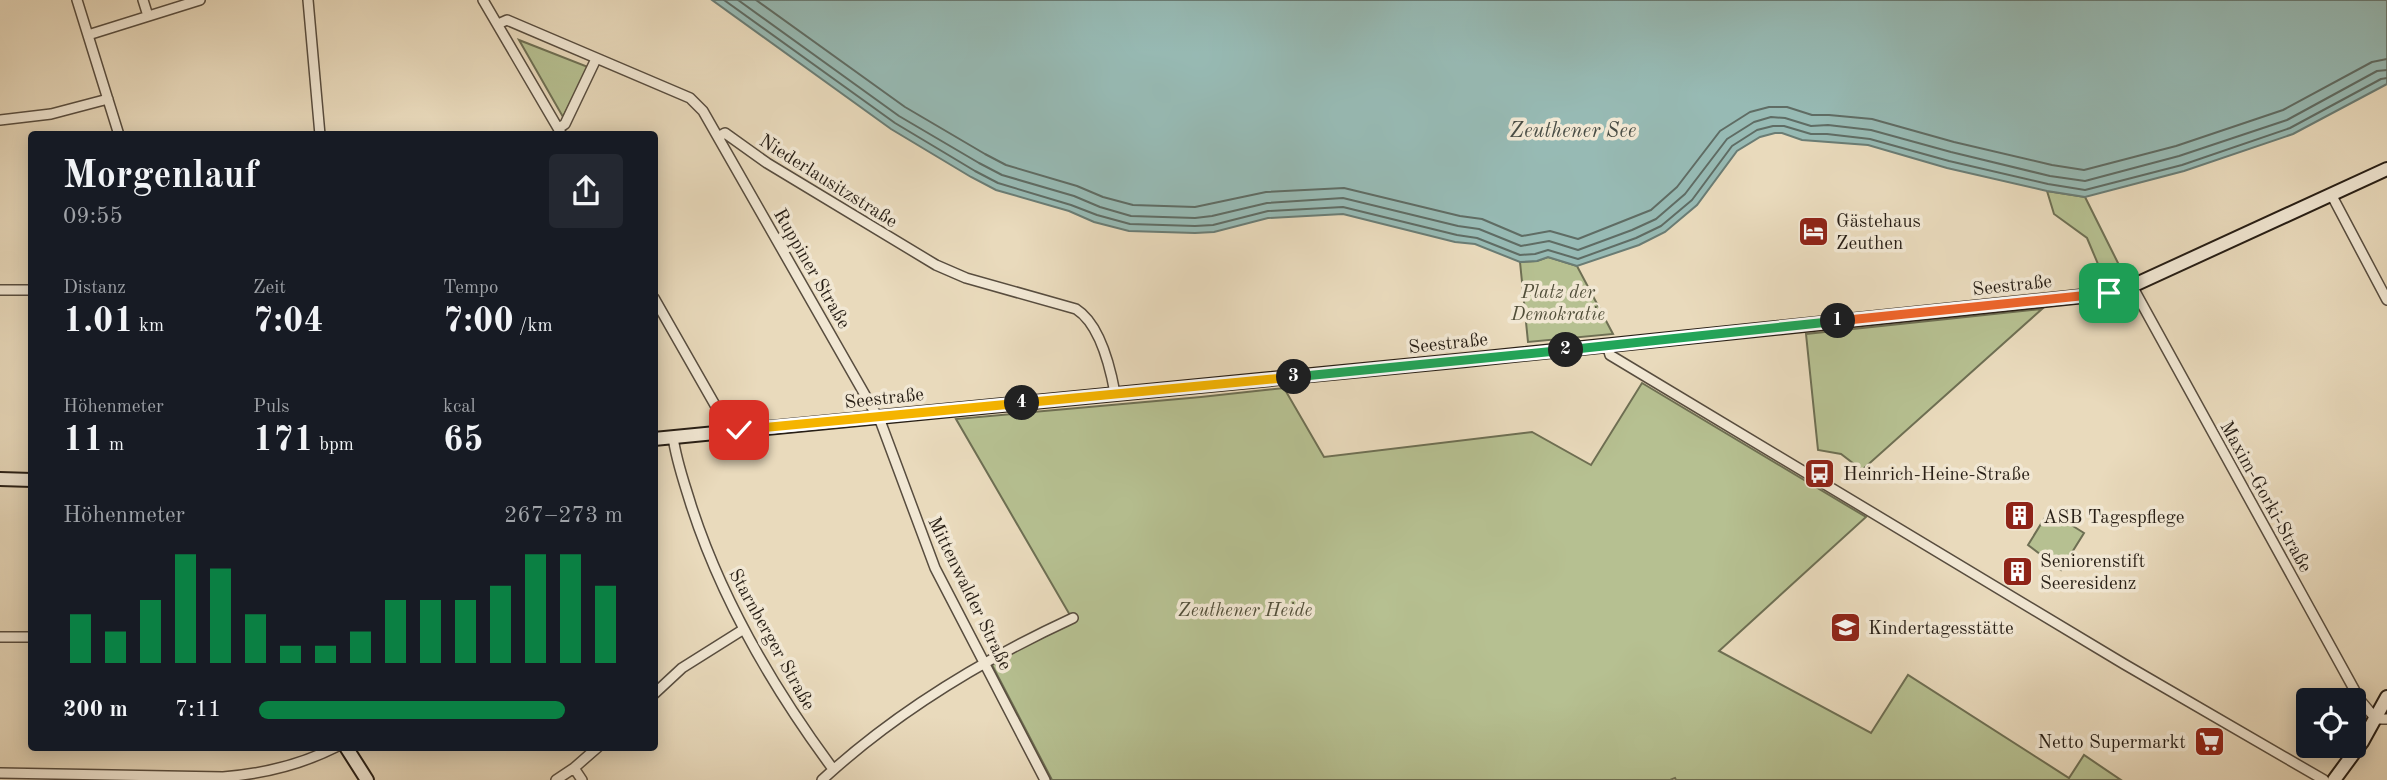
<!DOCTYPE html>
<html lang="de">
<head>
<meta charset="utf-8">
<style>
  body { margin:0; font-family:"Old Standard TT",serif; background:#242831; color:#f1f3f6; height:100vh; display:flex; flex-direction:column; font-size:26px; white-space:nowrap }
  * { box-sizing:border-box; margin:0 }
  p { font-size:23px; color:#9ea1a6 }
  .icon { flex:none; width:38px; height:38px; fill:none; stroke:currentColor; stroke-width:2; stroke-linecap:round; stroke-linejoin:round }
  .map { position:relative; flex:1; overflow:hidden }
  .drawer { position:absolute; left:28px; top:131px; width:630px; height:620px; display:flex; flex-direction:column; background:#171b24; border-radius:7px; box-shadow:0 4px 18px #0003 }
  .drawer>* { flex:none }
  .tools { position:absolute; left:2296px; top:688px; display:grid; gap:14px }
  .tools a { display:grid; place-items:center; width:70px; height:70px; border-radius:7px; background:#171b24; box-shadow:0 4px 18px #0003; font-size:35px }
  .pin { position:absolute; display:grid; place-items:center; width:60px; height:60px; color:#fff; margin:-30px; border-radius:14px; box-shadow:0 4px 10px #0006 }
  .km { position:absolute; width:35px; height:35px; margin:-18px; border-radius:50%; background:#222; color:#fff; font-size:19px; line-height:35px; text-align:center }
  .round { display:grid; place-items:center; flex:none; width:74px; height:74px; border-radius:7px; background:#242831 }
  .headline { display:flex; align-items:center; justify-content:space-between; height:119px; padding:0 35px }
  h1 { font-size:38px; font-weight:700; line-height:52px }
  .stats { display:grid; grid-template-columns:repeat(3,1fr); gap:10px; height:119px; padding:7px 35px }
  .stats div { display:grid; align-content:center }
  .stats b { font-size:35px; font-weight:700 }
  .stats small { font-size:19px; font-weight:400 }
  .stats p { font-size:19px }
  .chart { height:196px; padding:14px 35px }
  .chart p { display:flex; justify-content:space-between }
  .chart svg { width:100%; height:126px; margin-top:7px; stroke:#0b8043; stroke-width:6 }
  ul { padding:0 35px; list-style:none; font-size:23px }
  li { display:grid; grid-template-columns:112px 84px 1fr; align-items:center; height:52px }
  li i { height:18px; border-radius:9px; background:#0b8043 }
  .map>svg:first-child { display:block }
  .green { fill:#b6c091; stroke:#6e6f53; stroke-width:2 }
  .water { fill:#97bab4; stroke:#6a7c74; stroke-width:2 }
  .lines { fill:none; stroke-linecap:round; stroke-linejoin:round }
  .shore { stroke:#5f6c64; stroke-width:2 }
  .street-casing { stroke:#584d3f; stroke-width:12 }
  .secondary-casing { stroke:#271e15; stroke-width:16 }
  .street { stroke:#f1e7d3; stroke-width:9 }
  .secondary { stroke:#f1e7d3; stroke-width:12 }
  .split-1-casing { stroke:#fff; stroke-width:14 }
  .split-2-casing { stroke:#fff; stroke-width:14 }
  .split-3-casing { stroke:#fff; stroke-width:14 }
  .split-4-casing { stroke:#fff; stroke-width:14 }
  .split-5-casing { stroke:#fff; stroke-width:14 }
  .split-1 { stroke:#f0652b; stroke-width:9 }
  .split-2 { stroke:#22a559; stroke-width:9 }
  .split-3 { stroke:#22a559; stroke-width:9 }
  .split-4 { stroke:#f5b400; stroke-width:9 }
  .split-5 { stroke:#f5b400; stroke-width:9 }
  .labels { text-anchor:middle; stroke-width:7; stroke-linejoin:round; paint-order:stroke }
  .street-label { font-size:19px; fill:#271e15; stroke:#f1e7d3 }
  .poi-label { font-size:19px; fill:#271e15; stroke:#f1e7d3; text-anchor:start }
  .park-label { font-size:19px; font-style:italic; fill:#524f3a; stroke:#f1e7d3 }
  .water-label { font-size:21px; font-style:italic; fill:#494d45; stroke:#f1e7d3 }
</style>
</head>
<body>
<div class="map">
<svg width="2387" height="780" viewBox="0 0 2387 780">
  <rect width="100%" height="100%" fill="#e9dabc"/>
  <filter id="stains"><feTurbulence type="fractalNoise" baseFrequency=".00286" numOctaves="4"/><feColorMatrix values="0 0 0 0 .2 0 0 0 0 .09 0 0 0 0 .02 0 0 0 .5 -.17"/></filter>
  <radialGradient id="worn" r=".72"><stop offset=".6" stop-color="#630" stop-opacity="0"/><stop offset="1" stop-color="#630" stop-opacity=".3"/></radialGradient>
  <path class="green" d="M519,40l69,27 -25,50z
    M2047,191l38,6 40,80 -19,6 -19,-45 -33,-24z
    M1548,257l29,9 36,68 -85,8 -8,-80 17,-1z
    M2042,309l-180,161 -21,-16 -23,-4 -12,-116z
    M1642,383l224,134 -147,134 152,82 37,-58 161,103 15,-23 37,25h-445l-1,-2 -5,2h-618l-61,-117 83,-41 -118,-203 245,-22 83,-9 40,69 208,-25 59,33z
    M2049,511l35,22 -23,37 -33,-25z"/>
  <path class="water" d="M712,0h1675v84l-94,50 -109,37 -99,26 -38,-6 -100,-23 -79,-23 -66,-5 -20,-7h-7l-15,4 -23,14 -40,54 -32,27 -26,13 -62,21 -29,-9 -11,4 -17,1 -45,-18 -20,-2 -112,-28 -75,4 -54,14 -19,1 -66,-2 -35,-9 -25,-11 -73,-21 -25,-13 -80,-48z"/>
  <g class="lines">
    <path class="shore" d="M724,0l171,123 80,48 23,12 73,22 26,10 33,9 65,2 18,-1 55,-14 75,-4 114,28 20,3 43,17 15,-1 13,-4 30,9 58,-21 25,-12 31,-26 40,-54 25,-16 16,-4h11l27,8h16l43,5 79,22 99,23 37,6 97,-25 108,-37 91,-49 6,-1
      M738,0l161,116 80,47 23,12 72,21 26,11 31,9 64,2 17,-2 55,-13 76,-5 115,28 21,3 42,17 28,-5 29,9 54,-20 24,-11 29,-25 42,-55 27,-17 17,-5 14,1 26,8 17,-1 43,5 80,22 99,24 35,5 94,-25 108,-36 90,-49 10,-1
      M756,0l149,107 80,47 21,11 71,21 26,11 30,8 62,2 71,-15 78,-4 116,28 22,3 40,17 28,-5 28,8 73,-29 26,-23 43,-56 30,-19 19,-5h18l25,8h17l43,4 82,23 98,23 32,5 92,-24 107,-36 89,-48 15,-3"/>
    <defs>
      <path id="street" d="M77,0l42,135
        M143,0l5,16
        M308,0l12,135
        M483,0l79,135
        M498,24l9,-4 183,78 13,13 178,312 54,145 110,212
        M88,35l112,-35
        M0,120l51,-6 57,-15
        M559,128l6,-4 31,-65
        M718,137l7,-4 42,30 169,102 30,13 110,31c24,15 34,57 39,84
        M2331,194l56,106
        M2132,286l228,414 16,19h11
        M0,290h32
        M654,298l69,121 3,13
        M1607,345l3,10 514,309 200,116
        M673,437c3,23 11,45 18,68 31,96 82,183 142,264
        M0,637h32
        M654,694l28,-26 62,-39
        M574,768l8,12
        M0,773l223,4c39,-3 77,-12 113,-30
        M556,780l18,-12 24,-21
        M822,780c74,-68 160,-120 251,-162"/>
      <path id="secondary" d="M654,439l812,-79 638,-66 28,-8 255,-117
        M0,479l32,1
        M346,747l21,33
        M2334,780l28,-38 25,-45"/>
    </defs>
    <use href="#street" class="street-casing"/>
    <use href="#secondary" class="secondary-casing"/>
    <use href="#street" class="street"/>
    <use href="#secondary" class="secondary"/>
  </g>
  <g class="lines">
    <defs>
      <path id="split-1" d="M1838,321l271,-28"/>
      <path id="split-2" d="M1566,350l272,-29"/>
      <path id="split-3" d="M1294,377l272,-27"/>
      <path id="split-4" d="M1022,403l272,-26"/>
      <path id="split-5" d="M739,430l283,-27"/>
    </defs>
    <use href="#split-1" class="split-1-casing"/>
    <use href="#split-2" class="split-2-casing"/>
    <use href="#split-3" class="split-3-casing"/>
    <use href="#split-4" class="split-4-casing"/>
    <use href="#split-5" class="split-5-casing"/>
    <use href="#split-1" class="split-1"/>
    <use href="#split-2" class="split-2"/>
    <use href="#split-3" class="split-3"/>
    <use href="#split-4" class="split-4"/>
    <use href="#split-5" class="split-5"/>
  </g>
  <defs>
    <symbol id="hotel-square" viewBox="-11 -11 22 22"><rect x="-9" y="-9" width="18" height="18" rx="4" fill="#8f2418" stroke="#f1e7d3"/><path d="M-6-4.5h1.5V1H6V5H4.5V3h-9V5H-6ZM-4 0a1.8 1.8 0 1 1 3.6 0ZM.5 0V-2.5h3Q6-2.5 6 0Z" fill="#fff"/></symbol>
    <symbol id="bus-square" viewBox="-11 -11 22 22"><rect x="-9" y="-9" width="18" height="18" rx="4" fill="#8f2418" stroke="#f1e7d3"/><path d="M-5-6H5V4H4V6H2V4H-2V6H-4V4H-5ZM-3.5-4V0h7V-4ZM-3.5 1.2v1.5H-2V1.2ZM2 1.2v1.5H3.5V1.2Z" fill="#fff"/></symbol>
    <symbol id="building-square" viewBox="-11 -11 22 22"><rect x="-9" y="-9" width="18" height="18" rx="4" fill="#8f2418" stroke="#f1e7d3"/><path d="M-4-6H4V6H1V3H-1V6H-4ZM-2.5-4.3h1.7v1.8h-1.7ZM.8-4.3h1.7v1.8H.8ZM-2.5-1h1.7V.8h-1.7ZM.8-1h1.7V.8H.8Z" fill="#fff"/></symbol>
    <symbol id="school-square" viewBox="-11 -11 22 22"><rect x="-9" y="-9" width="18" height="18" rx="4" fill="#8f2418" stroke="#f1e7d3"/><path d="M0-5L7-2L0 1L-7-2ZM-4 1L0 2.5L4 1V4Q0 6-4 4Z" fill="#fff"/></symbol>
    <symbol id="supermarket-square" viewBox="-11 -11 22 22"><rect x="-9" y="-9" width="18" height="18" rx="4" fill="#8f2418" stroke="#f1e7d3"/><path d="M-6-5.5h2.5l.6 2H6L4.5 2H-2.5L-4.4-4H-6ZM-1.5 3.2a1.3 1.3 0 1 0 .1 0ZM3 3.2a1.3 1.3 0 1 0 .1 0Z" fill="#fff"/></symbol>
  </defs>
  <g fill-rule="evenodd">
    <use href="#hotel-square" x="1796" y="214" width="35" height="35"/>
    <use href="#bus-square" x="1802" y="456" width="35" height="35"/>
    <use href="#building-square" x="2002" y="498" width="35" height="35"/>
    <use href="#building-square" x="2000" y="554" width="35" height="35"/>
    <use href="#school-square" x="1828" y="610" width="35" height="35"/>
    <use href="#supermarket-square" x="2192" y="724" width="35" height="35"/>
  </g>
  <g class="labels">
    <g class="street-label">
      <text transform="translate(829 180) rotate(32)" y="7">Niederlausitzstraße</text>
      <text transform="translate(813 268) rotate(60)" y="7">Ruppiner Straße</text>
      <text transform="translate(2012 284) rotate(-6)" y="7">Seestraße</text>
      <text transform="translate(1448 342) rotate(-6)" y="7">Seestraße</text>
      <text transform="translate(884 397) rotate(-6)" y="7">Seestraße</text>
      <text transform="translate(2267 496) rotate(61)" y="7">Maxim-Gorki-Straße</text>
      <text transform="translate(971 593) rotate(64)" y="7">Mittenwalder Straße</text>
      <text transform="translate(773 639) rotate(61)" y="7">Starnberger Straße</text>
    </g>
    <g class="poi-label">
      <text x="1836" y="227">Gästehaus<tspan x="1836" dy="22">Zeuthen</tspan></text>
      <text x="1843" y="480">Heinrich-Heine-Straße</text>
      <text x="2043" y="523">ASB Tagespflege</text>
      <text x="2040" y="567">Seniorenstift<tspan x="2040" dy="22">Seeresidenz</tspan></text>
      <text x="1868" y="634">Kindertagesstätte</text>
      <text x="2186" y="748" text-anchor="end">Netto Supermarkt</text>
    </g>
    <g class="park-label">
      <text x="1558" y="298">Platz der<tspan x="1558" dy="22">Demokratie</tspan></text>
      <text x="1245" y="616">Zeuthener Heide</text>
    </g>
    <g class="water-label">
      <text x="1573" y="137">Zeuthener See</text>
    </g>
  </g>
  <rect width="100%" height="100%" filter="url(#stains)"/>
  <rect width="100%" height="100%" fill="url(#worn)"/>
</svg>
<div class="tools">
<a><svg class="icon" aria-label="locate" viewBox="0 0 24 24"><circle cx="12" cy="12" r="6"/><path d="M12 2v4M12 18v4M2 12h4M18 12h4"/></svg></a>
</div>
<div class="pin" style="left:2109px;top:293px;background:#1e9e55"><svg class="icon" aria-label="arrive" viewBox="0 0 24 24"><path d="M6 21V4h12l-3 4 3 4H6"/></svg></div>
<div class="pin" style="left:739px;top:430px;background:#d93025"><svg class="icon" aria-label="check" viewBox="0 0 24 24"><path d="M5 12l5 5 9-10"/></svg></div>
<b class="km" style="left:1838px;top:321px">1</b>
<b class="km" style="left:1566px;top:350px">2</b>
<b class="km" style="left:1294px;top:377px">3</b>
<b class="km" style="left:1022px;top:403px">4</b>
<section class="drawer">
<div class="headline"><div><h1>Morgenlauf</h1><p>09:55</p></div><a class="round"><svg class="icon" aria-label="share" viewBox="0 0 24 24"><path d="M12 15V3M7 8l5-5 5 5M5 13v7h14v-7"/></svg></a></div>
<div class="stats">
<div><p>Distanz</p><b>1.01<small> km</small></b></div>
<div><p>Zeit</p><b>7:04</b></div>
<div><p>Tempo</p><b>7:00<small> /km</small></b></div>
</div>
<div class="stats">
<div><p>Höhenmeter</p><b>11<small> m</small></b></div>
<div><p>Puls</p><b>171<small> bpm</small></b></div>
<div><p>kcal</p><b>65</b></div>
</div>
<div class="chart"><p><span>Höhenmeter</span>267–273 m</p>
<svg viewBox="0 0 160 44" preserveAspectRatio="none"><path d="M5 44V27M15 44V33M25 44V22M35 44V6M45 44V11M55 44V27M65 44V38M75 44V38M85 44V33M95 44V22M105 44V22M115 44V22M125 44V17M135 44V6M145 44V6M155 44V17"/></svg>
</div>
<ul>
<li><b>200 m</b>7:11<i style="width:84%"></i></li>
</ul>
</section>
</div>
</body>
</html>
